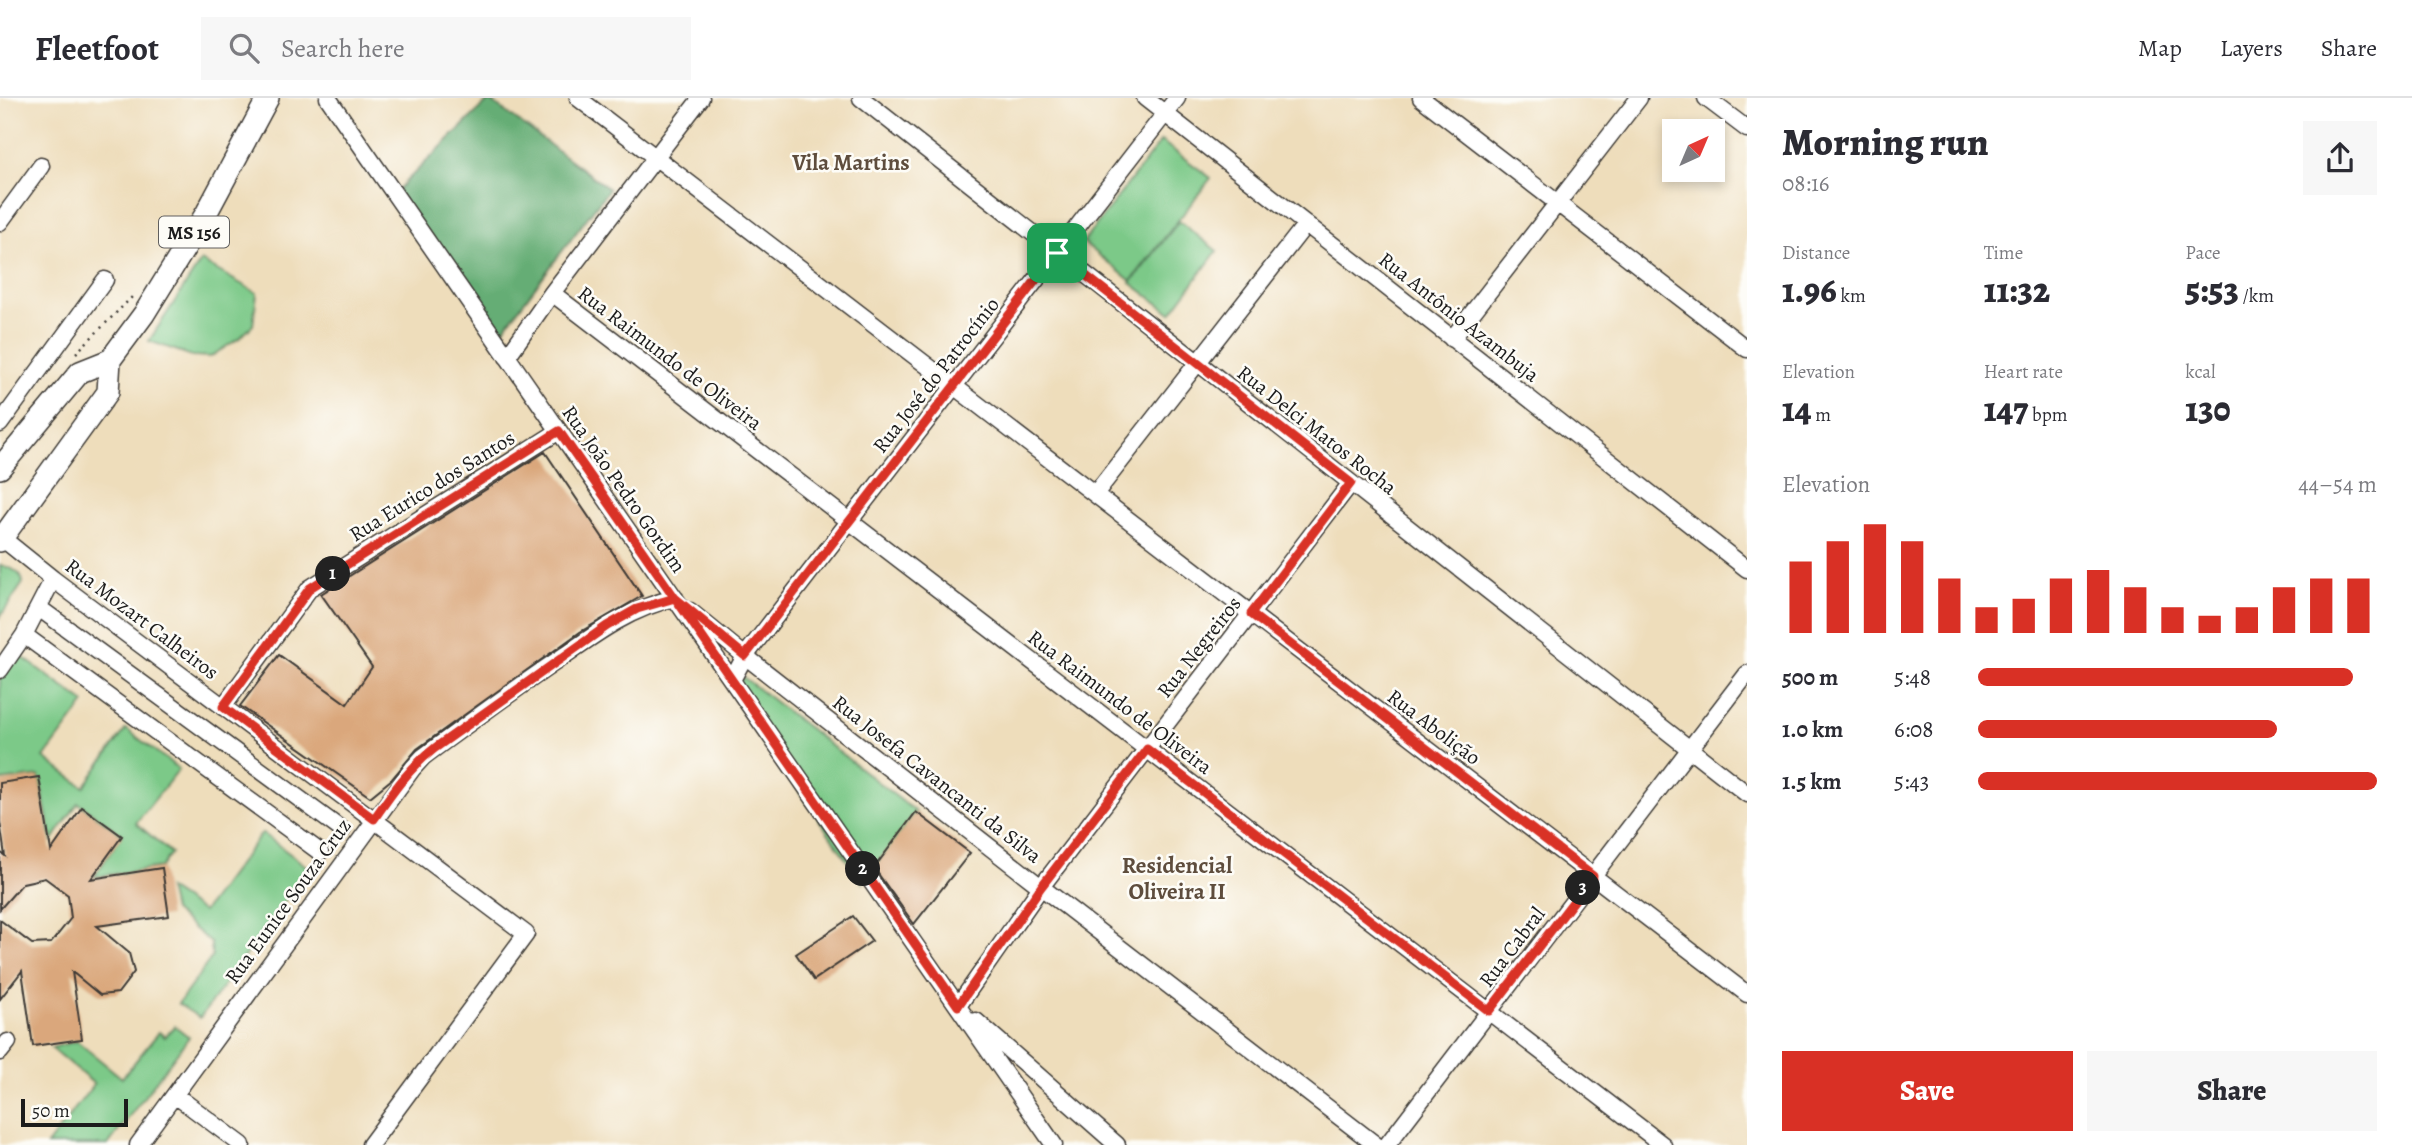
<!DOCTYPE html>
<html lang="en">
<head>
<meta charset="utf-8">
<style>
  body { margin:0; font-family:Alegreya,serif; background:#f7f7f7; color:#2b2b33; height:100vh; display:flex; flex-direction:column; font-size:26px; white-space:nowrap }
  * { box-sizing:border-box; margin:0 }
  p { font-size:23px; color:#7c7c81 }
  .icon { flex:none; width:38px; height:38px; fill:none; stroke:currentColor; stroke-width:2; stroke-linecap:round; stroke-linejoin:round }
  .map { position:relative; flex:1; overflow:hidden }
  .drawer { display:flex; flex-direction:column; background:#fff; width:665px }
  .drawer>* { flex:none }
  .needle { width:46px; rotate:44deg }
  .fabs { position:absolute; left:1662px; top:21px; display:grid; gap:14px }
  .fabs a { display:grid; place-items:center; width:63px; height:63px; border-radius:0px; background:#fff; box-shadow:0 4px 10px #0003; font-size:35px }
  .scale { position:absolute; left:21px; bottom:18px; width:107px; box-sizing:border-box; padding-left:7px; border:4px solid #1c1c1c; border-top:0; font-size:19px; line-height:24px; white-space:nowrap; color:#1c1c1c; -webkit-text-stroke:5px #fdfcf7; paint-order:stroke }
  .pin { position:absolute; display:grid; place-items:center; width:60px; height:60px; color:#fff; margin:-30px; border-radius:14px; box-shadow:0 4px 10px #0006 }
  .km { position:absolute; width:35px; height:35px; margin:-18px; border-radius:50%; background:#222; color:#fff; font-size:19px; line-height:35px; text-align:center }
  .round { display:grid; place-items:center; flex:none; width:74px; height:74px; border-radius:0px; background:#f7f7f7 }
  .overview { display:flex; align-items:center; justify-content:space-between; height:119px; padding:0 35px }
  h1 { font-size:38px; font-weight:800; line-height:52px }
  .metrics { display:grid; grid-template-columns:repeat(3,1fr); gap:10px; height:119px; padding:7px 35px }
  .metrics div { display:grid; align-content:center }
  .metrics b { font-size:35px; font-weight:800 }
  .metrics small { font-size:19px; font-weight:400 }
  .metrics p { font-size:19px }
  .chart { height:196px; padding:14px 35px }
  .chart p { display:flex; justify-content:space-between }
  .chart svg { width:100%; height:126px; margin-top:7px; stroke:#d93025; stroke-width:6 }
  .cta { display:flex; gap:14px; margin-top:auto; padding:14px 35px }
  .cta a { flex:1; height:80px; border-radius:0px; background:#d93025; color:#fff; font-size:28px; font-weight:800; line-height:80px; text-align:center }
  .cta a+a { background:#f7f7f7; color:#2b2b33 }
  ul { padding:0 35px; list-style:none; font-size:23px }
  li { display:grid; grid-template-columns:112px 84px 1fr; align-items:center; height:52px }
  li i { height:18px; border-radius:9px; background:#d93025 }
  header { display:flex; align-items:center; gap:42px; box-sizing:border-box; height:98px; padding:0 35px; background:#fff; border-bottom:2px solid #e1e1e2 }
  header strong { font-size:33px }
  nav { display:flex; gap:38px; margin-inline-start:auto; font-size:24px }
  .search { width:490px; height:63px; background:#f7f7f7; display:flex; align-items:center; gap:18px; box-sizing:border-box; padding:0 24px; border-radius:0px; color:#7c7c81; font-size:26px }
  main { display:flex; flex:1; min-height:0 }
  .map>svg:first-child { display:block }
  .green { fill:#7cc988; stroke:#4c7252; stroke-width:2 }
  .forest { fill:#65ad74; stroke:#406448; stroke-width:2 }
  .building { fill:#daa77b }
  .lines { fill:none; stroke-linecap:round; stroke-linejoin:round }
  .minor-casing { stroke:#3c3934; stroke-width:19 }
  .major-casing { stroke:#3c3934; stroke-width:24 }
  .path { stroke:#3c3934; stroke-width:2.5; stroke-dasharray:2 5; stroke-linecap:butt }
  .minor { stroke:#fff; stroke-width:16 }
  .major { stroke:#fff; stroke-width:21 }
  .route-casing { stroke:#fff; stroke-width:14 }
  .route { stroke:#d93025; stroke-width:9 }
  .labels { text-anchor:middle; stroke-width:5; stroke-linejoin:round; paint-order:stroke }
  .shield { fill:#fdfcf7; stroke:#605f5e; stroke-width:2 }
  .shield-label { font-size:19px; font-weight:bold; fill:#1c1c1c }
  .street-label { font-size:21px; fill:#1c1c1c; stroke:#fdfcf7 }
  .neighbourhood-label { font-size:23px; font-weight:bold; fill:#5e4d3d; stroke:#fdfcf7 }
</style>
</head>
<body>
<header>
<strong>Fleetfoot</strong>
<div class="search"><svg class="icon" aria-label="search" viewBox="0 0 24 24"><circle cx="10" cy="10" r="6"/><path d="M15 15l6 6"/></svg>Search here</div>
<nav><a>Map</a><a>Layers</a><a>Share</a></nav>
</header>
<main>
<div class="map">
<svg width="1747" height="1047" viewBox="0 0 1747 1047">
  <rect width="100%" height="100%" fill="#fdfcf7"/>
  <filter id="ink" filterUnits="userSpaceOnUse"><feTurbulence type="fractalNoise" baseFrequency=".0143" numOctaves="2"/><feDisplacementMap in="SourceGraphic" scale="14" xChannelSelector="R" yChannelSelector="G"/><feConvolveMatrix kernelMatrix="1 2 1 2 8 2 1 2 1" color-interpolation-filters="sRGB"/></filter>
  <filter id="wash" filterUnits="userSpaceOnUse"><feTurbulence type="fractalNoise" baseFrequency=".00686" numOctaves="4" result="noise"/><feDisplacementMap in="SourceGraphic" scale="28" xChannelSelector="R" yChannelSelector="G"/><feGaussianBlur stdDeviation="1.57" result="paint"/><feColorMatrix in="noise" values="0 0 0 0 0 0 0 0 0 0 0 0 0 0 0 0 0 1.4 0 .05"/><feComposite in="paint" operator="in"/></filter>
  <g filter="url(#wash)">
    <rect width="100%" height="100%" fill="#edb"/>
    <path class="green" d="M1161,43l50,37 -80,103 -48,-39z
      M1179,123l38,30 -46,62 -40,-30z
      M201,163l56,32 -4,32 -12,12 -31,20 -18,-1 -43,-15z
      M0,467c9,2 22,7 23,18l-23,34z
      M14,553l71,52 -41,55 40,29 42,-58 53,40 -43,54 35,30 -10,14 -67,10 28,-42 -44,-32 -26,38 -13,-65 -39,5v-110z
      M743,579l173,135 -53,71 -133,-192z
      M262,735l47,35 -109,150 -22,-14 34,-47 -1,-14 -38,-32 -5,-22 35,23z
      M175,928l14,11 -81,108h-61l47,-61 -43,-36 26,-7 45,37 37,-46 6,5z"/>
    <path class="forest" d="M491,3l118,88 -110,146 -105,-142 93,-91z"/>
    <g id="blocks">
      <path class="building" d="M545,354l97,144 -62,36 -163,117 -25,30 -22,18 -130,-91 39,-51 68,49 25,-37 -51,-73z
        M39,679l12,74 31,-44 40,29 -31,43 71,-11 7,48 -72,10 32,27 5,19 -16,21 -18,2 -28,-23 10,67 -49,7 -11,-75 -22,28v-79l32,24 19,-1 20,-25 -3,-23 -23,-17 -22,5 -23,26v-57l5,4 -5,-34v-39z
        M916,714l54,41 -56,71 -40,-56z
        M853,818l19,25 -58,39 -18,-26z"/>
    </g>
  </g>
  <g filter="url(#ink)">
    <use href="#blocks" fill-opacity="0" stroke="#3c3934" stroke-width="2"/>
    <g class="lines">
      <defs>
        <path id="minor" d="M328,0l726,1047
          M578,0l1169,896
          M861,0l886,696
          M1145,0l602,471
          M1421,0l326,251
          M1706,0l41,31
          M0,124l41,-56
          M552,195l1111,852
          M1452,241l187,-241
          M507,259l45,-64 149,-195
          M0,326l105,-144
          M1095,396l211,-270
          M2,440l51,41 473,355 -156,211
          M39,510l303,222
          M690,513l55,45 296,231 335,258
          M24,537l296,217
          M0,572l24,-35 29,-56
          M732,582l13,-24 432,-558
          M223,609l87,-119 249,-157
          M958,908l83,-119 310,-404
          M976,923l141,124
          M0,954l8,-10
          M175,997l67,50
          M138,1047l275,-377 10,-11c45,-33 89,-66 135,-97 37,-26 72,-52 117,-62
          M1387,1047l360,-471"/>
        <path id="major" d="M0,370l80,-96 30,-12
          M0,443l108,-149 2,-32 34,-46 63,-102 61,-114"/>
      </defs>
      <use href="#minor" class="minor-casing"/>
      <use href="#major" class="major-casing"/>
      <path class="path" d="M76,255l57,-57"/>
      <use href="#minor" class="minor"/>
      <use href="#major" class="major"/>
    </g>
  </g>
  <g class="lines" filter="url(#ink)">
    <defs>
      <path id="route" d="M1057,155l-312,403 -70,-58 -116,-167 -249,157 -87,119 151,112c18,-26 35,-51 61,-71l172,-122 30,-17 38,-11 283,408 83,-119 106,-138 342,262 104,-135 -342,-262 100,-131 -294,-230"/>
    </defs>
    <use href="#route" class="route-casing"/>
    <use href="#route" class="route"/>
  </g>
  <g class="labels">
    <rect class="shield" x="159" y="118.5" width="70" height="31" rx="5"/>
    <g class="shield-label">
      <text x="194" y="141">MS 156</text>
    </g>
    <g class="street-label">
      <text transform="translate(1459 219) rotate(38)" y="7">Rua Antônio Azambuja</text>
      <text transform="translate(670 260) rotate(37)" y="7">Rua Raimundo de Oliveira</text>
      <text transform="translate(936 277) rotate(-52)" y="7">Rua José do Patrocínio</text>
      <text transform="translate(1317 332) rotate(38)" y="7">Rua Delci Matos Rocha</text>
      <text transform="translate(432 388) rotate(-32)" y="7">Rua Eurico dos Santos</text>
      <text transform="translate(624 391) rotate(55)" y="7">Rua João Pedro Gordim</text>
      <text transform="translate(142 521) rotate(37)" y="7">Rua Mozart Calheiros</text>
      <text transform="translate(1199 549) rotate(-52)" y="7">Rua Negreiros</text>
      <text transform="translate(1120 604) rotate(37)" y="7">Rua Raimundo de Oliveira</text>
      <text transform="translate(1434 629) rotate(37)" y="7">Rua Abolição</text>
      <text transform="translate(937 681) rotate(38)" y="7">Rua Josefa Cavancanti da Silva</text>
      <text transform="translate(288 803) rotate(-54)" y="7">Rua Eunice Souza Cruz</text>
      <text transform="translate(1512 849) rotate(-53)" y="7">Rua Cabral</text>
    </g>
    <g class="neighbourhood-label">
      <text x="851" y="72">Vila Martins</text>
      <text x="1177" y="775">Residencial<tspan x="1177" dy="26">Oliveira II</tspan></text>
    </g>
  </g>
</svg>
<div class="fabs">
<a><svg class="needle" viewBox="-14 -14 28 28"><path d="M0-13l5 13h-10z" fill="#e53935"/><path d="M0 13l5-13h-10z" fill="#7c7c81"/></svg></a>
</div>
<div class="scale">50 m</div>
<div class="pin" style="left:1057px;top:155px;background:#1e9e55"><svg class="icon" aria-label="arrive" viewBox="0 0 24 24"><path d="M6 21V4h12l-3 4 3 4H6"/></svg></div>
<b class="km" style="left:333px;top:476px">1</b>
<b class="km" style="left:863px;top:771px">2</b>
<b class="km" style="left:1583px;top:790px">3</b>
</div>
<section class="drawer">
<div class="overview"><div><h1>Morning run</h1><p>08:16</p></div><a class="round"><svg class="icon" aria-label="share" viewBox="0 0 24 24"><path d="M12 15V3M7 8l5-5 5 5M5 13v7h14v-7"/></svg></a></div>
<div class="metrics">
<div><p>Distance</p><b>1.96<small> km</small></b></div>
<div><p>Time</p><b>11:32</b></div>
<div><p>Pace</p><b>5:53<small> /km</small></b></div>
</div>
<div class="metrics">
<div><p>Elevation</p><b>14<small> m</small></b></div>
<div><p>Heart rate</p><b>147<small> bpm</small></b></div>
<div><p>kcal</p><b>130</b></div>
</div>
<div class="chart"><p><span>Elevation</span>44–54 m</p>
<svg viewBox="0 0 160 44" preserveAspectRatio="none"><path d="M5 44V19M15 44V12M25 44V6M35 44V12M45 44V25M55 44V35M65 44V32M75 44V25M85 44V22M95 44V28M105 44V35M115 44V38M125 44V35M135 44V28M145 44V25M155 44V25"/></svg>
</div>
<ul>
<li><b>500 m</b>5:48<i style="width:94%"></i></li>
<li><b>1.0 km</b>6:08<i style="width:75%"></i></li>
<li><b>1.5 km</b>5:43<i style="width:100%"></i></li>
</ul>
<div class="cta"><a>Save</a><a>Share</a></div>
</section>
</main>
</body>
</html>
